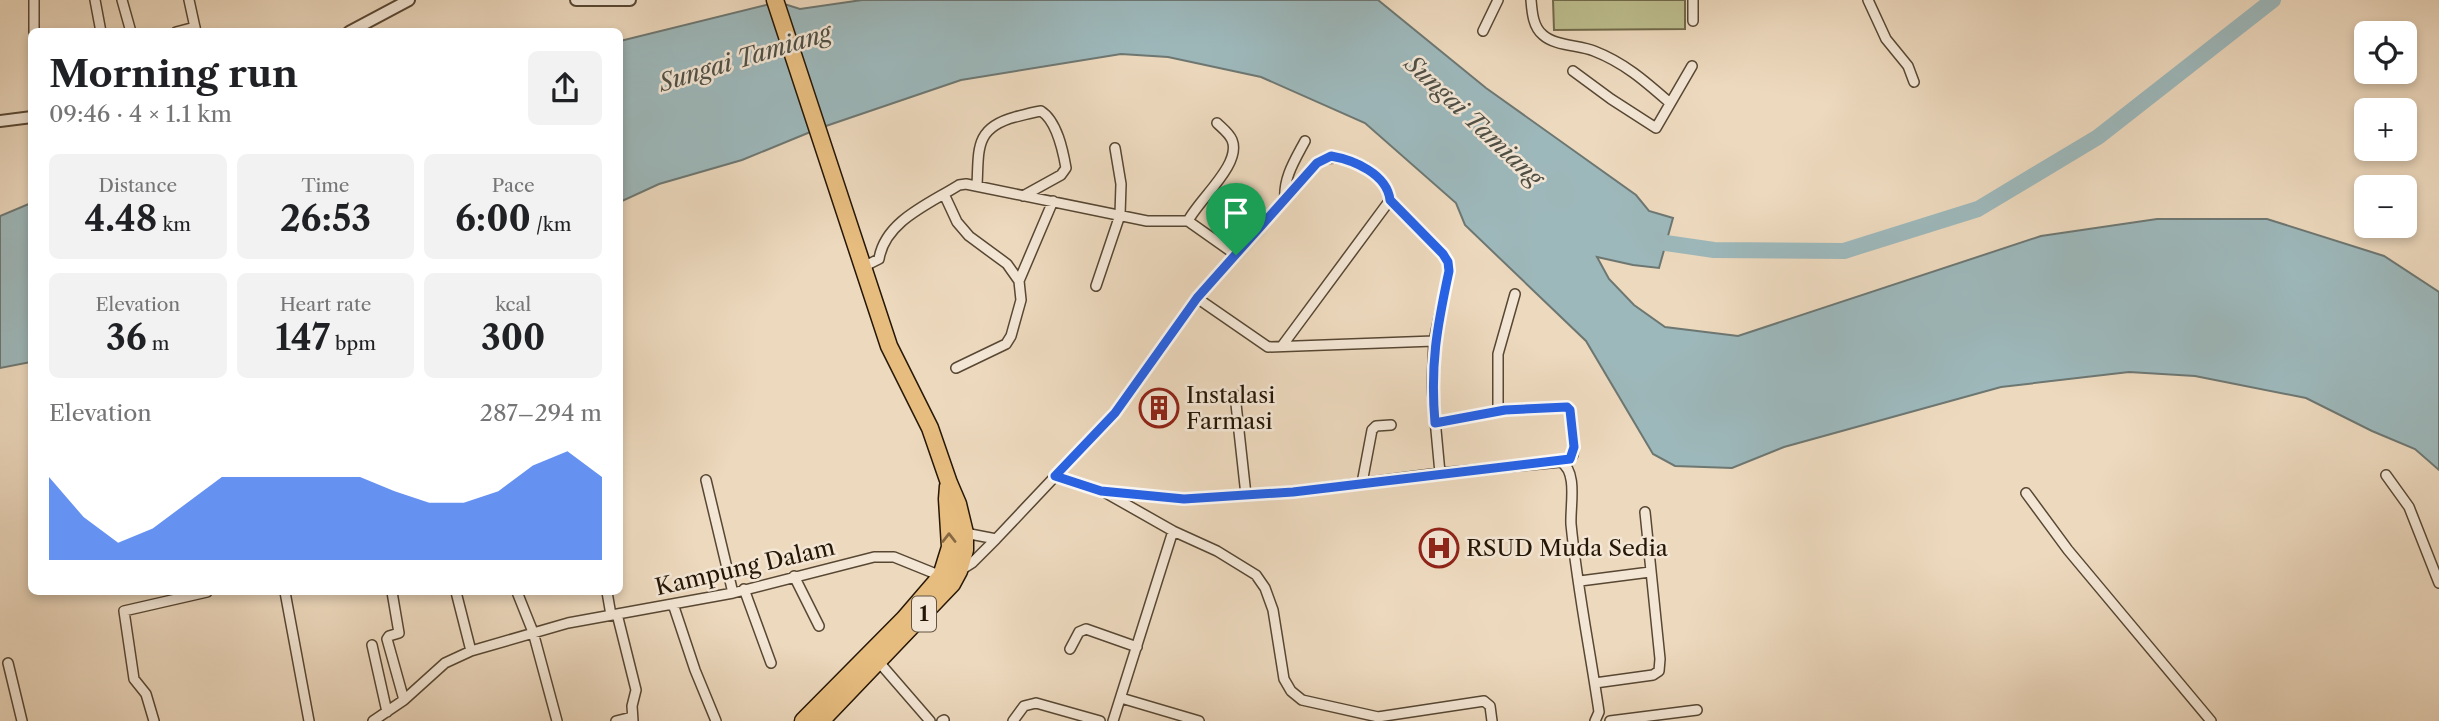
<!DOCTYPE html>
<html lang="en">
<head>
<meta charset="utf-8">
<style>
  body { margin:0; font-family:"Libre Caslon Text",serif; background:#f2f2f2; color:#202124; height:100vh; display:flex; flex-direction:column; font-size:26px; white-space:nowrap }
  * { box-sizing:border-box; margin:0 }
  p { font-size:23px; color:#757577 }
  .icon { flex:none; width:38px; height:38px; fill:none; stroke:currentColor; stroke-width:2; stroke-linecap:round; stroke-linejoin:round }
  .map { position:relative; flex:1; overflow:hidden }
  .details { position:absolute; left:28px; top:28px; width:595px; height:567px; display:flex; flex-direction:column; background:#fff; border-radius:10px; box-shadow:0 4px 10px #0003 }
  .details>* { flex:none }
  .controls { position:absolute; left:2354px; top:21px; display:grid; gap:14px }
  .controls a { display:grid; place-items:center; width:63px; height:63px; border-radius:10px; background:#fff; box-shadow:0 4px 10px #0003; font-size:35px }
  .pin { position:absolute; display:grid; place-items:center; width:60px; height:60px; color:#fff; margin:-72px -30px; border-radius:50% 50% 50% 0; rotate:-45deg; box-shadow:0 0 7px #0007 }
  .pin .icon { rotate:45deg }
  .round { display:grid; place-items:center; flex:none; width:74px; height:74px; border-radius:10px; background:#f2f2f2 }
  .headline { display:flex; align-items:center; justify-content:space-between; height:119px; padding:0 21px }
  h1 { font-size:38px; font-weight:700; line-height:52px }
  .figures { display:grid; grid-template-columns:repeat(3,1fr); gap:10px; height:119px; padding:7px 21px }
  .figures div { display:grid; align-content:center; border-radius:10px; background:#f2f2f2; text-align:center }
  .figures b { font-size:35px; font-weight:700 }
  .figures small { font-size:19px; font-weight:400 }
  .figures p { font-size:19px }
  .chart { height:196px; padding:14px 21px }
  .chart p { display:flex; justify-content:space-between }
  .chart svg { width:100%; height:126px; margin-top:7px; fill:#2563eb; opacity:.7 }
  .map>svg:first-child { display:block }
  .green { fill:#bdbe8e; stroke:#716a4a; stroke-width:2 }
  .water { fill:#9db8bb; stroke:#6d7772; stroke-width:2 }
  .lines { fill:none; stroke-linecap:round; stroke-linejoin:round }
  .river { stroke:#9db8bb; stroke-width:16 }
  .minor-casing { stroke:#574733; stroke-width:12 }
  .tertiary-casing { stroke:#574733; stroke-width:14 }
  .trunk-casing { stroke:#251605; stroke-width:19 }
  .minor { stroke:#f3e6d5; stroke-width:9 }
  .tertiary { stroke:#f3e6d5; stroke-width:10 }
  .trunk { stroke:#e6bc7f; stroke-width:16 }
  .oneway { stroke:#866942 }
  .route-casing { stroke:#fff; stroke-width:14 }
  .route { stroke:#2563eb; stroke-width:9 }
  .labels { text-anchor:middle; stroke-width:5; stroke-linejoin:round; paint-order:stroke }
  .shield { fill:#f3e6d5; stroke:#635443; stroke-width:2 }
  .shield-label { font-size:21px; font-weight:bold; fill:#251605 }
  .poi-label { font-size:23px; fill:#251605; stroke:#f3e6d5; text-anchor:start }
  .street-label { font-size:23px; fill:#251605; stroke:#f3e6d5 }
  .water-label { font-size:24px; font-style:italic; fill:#4f4f45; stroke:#f3e6d5 }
</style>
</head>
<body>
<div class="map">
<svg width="2439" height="721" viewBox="0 0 2439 721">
  <rect width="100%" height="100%" fill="#edd9be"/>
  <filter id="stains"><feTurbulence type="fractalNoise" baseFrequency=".00286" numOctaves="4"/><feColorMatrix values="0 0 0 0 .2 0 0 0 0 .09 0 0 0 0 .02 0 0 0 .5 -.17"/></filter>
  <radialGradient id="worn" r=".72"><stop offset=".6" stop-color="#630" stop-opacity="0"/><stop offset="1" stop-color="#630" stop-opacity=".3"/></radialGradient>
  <path class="green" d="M1553,0h132v29l-131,1z"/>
  <path class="water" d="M862,0h516l108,88 150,107 13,16 24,7 -14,50 -26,-3 -36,-8 12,22 25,26 31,22 73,9 303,-100 116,-17h110l117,37 55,36v178l-24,-21 -43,-18 -66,-33 -111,-22 -66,-4 -128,15 -217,60 -52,21 -57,-2 -22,-12 -67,-113 -121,-116 -9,-22 -91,-80 -104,-46 -93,-20 -47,-3 -160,26 -141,48 -78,32 -83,24 -39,18v-161l158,-39 22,7z
    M31,203v159l-31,6v-152z"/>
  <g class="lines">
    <path class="river" d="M1645,240l69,10 130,1 134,-42 120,-72 175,-137"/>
    <defs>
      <path id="minor" d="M34,0v32
        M95,0l6,32
        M122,0l9,32
        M189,0l7,32
        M1531,0c1,12 2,27 12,35 12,11 36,10 51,16 31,12 52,31 76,52
        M1868,0l18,39 22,27 6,16
        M1693,21v-21
        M1483,31l15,-31
        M176,32l19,-5
        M1573,71l38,28 45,29 36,-62
        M977,185c2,-35 -3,-57 38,-68 9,-2 18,-5 26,-6 16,10 22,40 25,57l-5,7 -38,21
        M944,194l13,28 12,14 38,28 12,17 2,19 -10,36 -5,8 -50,24
        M1285,200c-2,-22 10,-40 20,-59
        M1188,221c11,-22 54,-57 44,-81 -3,-7 -10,-12 -15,-17
        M863,267l16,-8c6,-38 50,-55 80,-74l7,-1 181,37h41l48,34
        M1019,281l34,-80
        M1096,286l24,-71 1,-31 -6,-36
        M1197,298l71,49 166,-6
        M1282,346l108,-146
        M1235,395l11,100
        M1498,412v-58l17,-60
        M1435,423l70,-13 62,-3 3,3 4,37 -1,8 -4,6 -8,1
        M2386,475l23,32 30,76
        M1055,476l46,15 83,8 109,-7 147,-19 121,-11c17,10 9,44 10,62 6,63 19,126 28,188l-4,9
        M706,480l27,113
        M1362,483l10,-53 4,-4 15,-1
        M1106,493l67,38 44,20 39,24 9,13 8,22 11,69 7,12 11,9 76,17 106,-16 6,5 2,15
        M2026,493l42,57 143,171
        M965,533l31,6
        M961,570l11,-7 24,-24 119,-126 82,-115 120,-135c24,-16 71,10 73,37l53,54 5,9 1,8 -15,70 -2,46 8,86
        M794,576l25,50
        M1580,581l70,-9
        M744,589l27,74
        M285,592l24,129
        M392,592l7,41 -10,3 -2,3 17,61
        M456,592l15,59
        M517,592l16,40 24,89
        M607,592l4,23
        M673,604l22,66 21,51
        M617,614l19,76 -4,16 1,15
        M372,645l15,67
        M1070,649l9,-17 7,-3 51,18
        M878,661l52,60
        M8,663l14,58
        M1595,683l58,-8 6,-4 1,-12 -15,-147
        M1121,698l78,23
        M154,721l-8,-27 -12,-15 -10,-68 83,-19
        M373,721l31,-21 41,-37 26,-12 97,-28 165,-30 141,-36h20l47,19
        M616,721l16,-4
        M942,721l2,-1
        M1013,721l11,-15 12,-3 64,18
        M1113,721l60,-190
        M1610,721l87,-11"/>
      <path id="tertiary" d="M576,0h54
        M349,32l60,-32
        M0,121l32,-4"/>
      <path id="trunk" d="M775,0l114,346 41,82 19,55 9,21 7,29v17l-6,21 -7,13 -131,137
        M803,721l101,-102 37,-43 9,-29 -3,-48 1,-13"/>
    </defs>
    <use href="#minor" class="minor-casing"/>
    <use href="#tertiary" class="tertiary-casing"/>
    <use href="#trunk" class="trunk-casing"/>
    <use href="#minor" class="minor"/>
    <use href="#tertiary" class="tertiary"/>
    <use href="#trunk" class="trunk"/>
  </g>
  <defs><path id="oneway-chevron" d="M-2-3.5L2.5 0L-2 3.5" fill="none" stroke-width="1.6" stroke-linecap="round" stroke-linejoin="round" transform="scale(1.75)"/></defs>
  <use class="oneway" href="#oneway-chevron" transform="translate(949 538) rotate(-90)"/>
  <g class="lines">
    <defs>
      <path id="route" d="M1331,156c23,4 56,18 59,44l53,54 5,8 1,9c-12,56 -19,94 -14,152l70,-13 62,-3 3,3 4,37 -4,12 -277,33 -109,7 -83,-8 -46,-15 60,-63 82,-115 120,-135z"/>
    </defs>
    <use href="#route" class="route-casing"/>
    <use href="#route" class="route"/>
  </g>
  <defs>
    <symbol id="building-ring" viewBox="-11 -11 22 22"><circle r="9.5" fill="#f3e6d5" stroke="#8f2418" stroke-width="1.5"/><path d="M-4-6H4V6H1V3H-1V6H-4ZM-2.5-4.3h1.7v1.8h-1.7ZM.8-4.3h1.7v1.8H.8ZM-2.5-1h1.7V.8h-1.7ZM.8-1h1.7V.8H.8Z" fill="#8f2418"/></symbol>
    <symbol id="hospital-ring" viewBox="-11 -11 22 22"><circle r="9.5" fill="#f3e6d5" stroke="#8f2418" stroke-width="1.5"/><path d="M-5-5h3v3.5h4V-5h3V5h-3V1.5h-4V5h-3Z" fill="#8f2418"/></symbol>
  </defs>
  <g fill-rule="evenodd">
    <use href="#building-ring" x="1137" y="386" width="44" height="44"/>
    <use href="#hospital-ring" x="1417" y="526" width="44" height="44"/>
  </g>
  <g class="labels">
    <rect class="shield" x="912" y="596.5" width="24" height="35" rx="5"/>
    <g class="shield-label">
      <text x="924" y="621">1</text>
    </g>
    <g class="poi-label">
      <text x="1186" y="403">Instalasi<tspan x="1186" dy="26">Farmasi</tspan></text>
      <text x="1466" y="556">RSUD Muda Sedia</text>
    </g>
    <g class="street-label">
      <text transform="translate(745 567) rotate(-13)" y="8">Kampung Dalam</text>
    </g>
    <g class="water-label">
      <text transform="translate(745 58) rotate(-17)" y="8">Sungai Tamiang</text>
      <text transform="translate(1474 121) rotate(43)" y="8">Sungai Tamiang</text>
    </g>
  </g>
  <rect width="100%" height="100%" filter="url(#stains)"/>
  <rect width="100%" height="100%" fill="url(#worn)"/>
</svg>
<div class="controls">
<a><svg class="icon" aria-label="locate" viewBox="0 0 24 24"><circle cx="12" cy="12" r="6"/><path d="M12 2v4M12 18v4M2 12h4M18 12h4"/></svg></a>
<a>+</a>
<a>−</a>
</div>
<div class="pin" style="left:1236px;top:255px;background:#1e9e55"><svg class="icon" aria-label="arrive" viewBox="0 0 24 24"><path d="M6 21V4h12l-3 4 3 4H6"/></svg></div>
<section class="details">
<div class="headline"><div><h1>Morning run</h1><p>09:46 · 4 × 1.1 km</p></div><a class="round"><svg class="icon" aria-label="share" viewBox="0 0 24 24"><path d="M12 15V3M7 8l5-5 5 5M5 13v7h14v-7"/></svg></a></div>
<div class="figures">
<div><p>Distance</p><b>4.48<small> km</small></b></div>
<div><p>Time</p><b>26:53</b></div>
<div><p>Pace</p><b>6:00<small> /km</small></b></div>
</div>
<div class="figures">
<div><p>Elevation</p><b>36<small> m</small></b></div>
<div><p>Heart rate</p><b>147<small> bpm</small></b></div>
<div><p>kcal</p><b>300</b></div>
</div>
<div class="chart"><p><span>Elevation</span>287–294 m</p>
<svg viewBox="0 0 160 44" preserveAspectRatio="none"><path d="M0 44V15L10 29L20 38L30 33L40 24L50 15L60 15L70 15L80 15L90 15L100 20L110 24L120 24L130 20L140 11L150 6L160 15V44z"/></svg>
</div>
</section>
</div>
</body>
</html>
